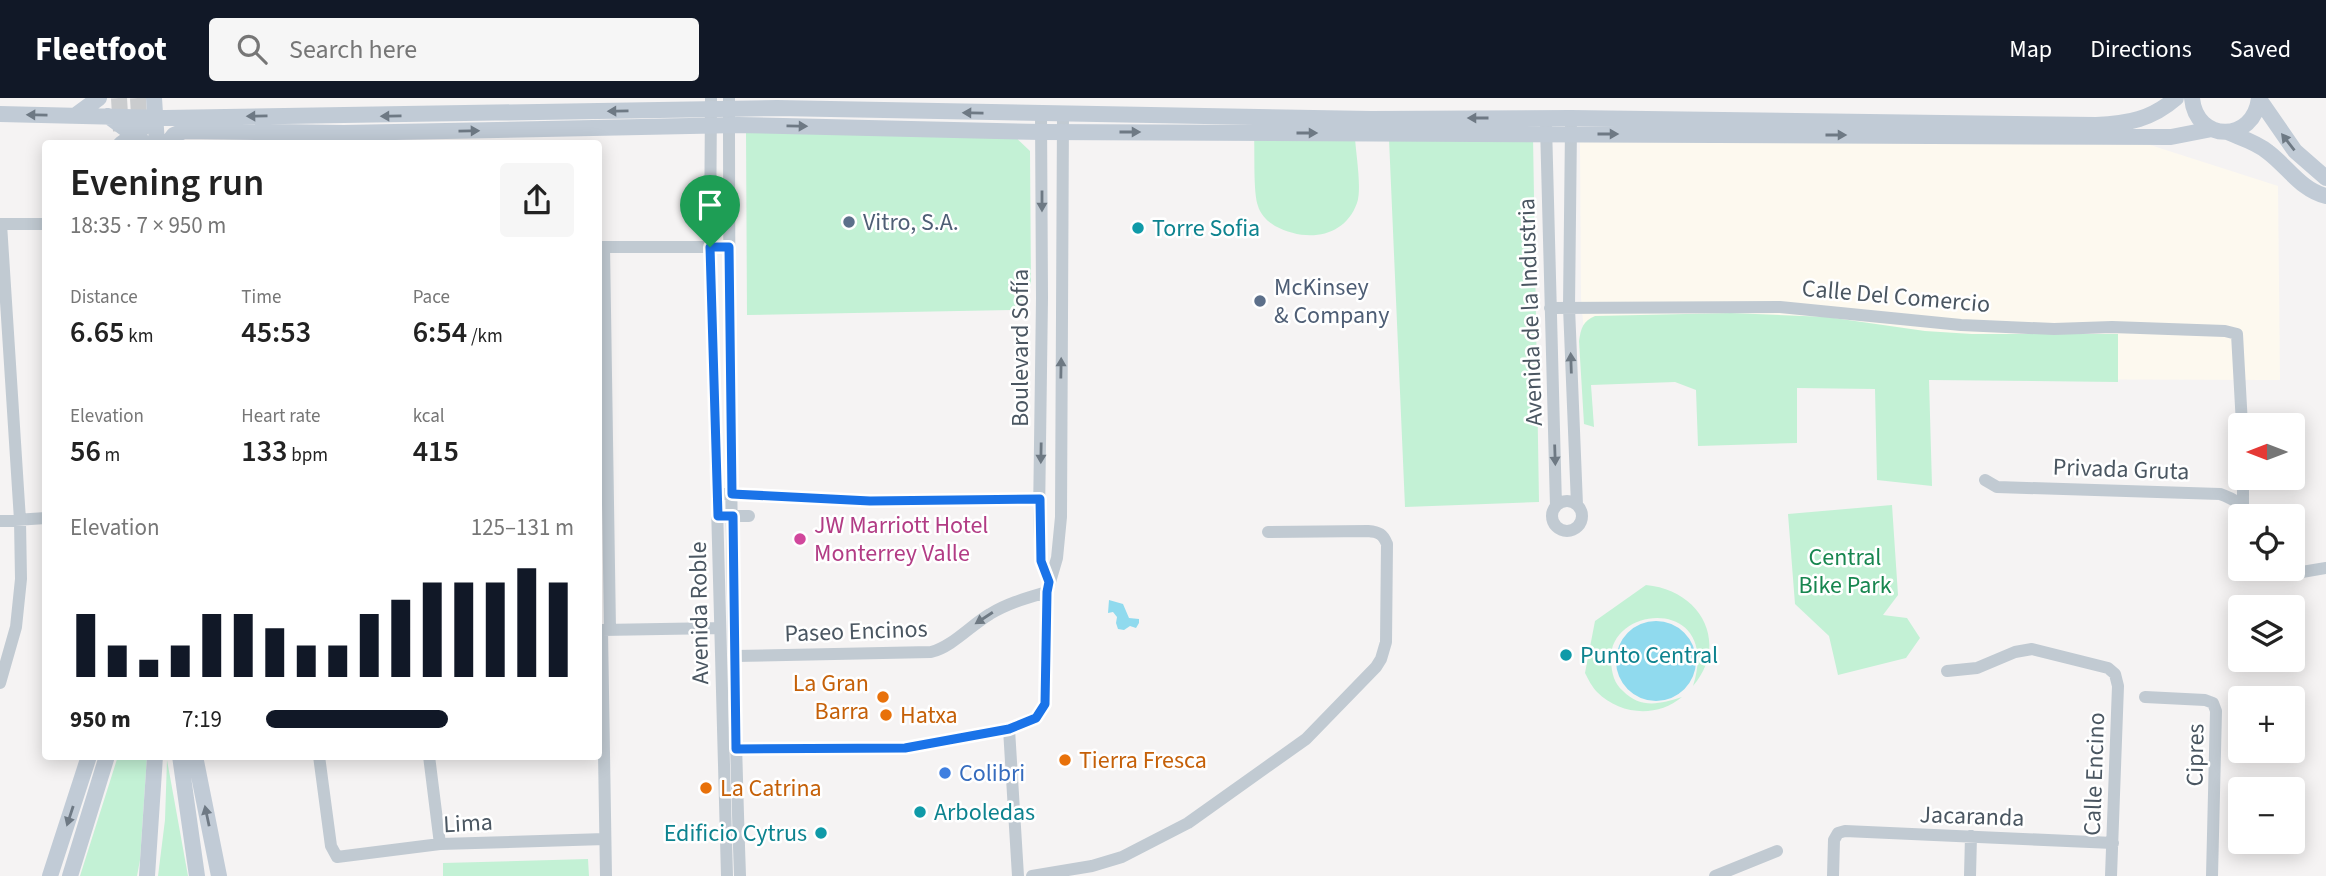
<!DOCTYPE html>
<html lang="en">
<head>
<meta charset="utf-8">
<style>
  body { margin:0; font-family:"Source Sans 3",sans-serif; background:#f6f6f6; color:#222; height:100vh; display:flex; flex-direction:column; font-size:26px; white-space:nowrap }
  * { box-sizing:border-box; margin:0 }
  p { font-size:23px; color:#767676 }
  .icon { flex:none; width:38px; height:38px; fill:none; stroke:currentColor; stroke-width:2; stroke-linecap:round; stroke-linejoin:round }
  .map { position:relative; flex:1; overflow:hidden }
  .details { position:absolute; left:42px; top:42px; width:560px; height:620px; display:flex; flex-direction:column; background:#fff; border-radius:7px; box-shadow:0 4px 18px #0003 }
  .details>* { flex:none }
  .needle { width:46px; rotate:270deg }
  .controls { position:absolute; left:2228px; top:315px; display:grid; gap:14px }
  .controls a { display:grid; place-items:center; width:77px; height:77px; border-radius:7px; background:#fff; box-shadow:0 4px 18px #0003; font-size:35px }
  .pin { position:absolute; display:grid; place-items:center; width:60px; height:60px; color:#fff; margin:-72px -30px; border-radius:50% 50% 50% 0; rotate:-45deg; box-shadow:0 0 7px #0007 }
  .pin .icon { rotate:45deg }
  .round { display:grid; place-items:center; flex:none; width:74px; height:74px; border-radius:7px; background:#f6f6f6 }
  .head { display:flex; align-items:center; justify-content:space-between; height:119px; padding:0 28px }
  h1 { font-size:38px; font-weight:600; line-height:52px }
  .figures { display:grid; grid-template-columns:repeat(3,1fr); gap:10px; height:119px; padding:7px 28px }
  .figures div { display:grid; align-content:center }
  .figures b { font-size:30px; font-weight:600 }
  .figures small { font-size:19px; font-weight:400 }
  .figures p { font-size:19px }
  .chart { height:196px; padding:14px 28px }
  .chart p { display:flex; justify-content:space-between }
  .chart svg { width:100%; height:126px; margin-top:7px; stroke:#111827; stroke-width:6 }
  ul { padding:0 28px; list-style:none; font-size:23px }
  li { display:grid; grid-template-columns:112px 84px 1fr; align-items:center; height:52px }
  li i { height:18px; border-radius:9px; background:#111827 }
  header { display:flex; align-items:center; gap:42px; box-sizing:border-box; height:98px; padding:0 35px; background:#111827; color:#fff }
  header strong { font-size:33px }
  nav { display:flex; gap:38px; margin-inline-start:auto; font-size:24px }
  .search { width:490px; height:63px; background:#f6f6f6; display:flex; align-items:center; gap:18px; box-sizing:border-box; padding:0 24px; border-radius:7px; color:#767676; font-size:26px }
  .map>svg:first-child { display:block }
  .commercial { fill:#fdf9ef }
  .green { fill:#c3f1d5 }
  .water { fill:#90daee }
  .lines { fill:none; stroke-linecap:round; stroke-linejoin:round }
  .secondary-tunnel { stroke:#caccce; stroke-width:16; stroke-dasharray:16 8; stroke-linecap:butt }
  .street { stroke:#c1cad2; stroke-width:12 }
  .secondary { stroke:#c1cbd6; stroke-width:16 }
  .oneway { fill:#6e7984 }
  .oneway2 { fill:#6e7983 }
  .route-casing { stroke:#fff; stroke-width:14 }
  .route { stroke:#1a73e8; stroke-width:9 }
  .service-dot { fill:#5c6f8a; stroke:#fff; stroke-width:2.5 }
  .culture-dot { fill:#0f9aa8; stroke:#fff; stroke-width:2.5 }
  .hotel-dot { fill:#d1479c; stroke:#fff; stroke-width:2.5 }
  .food-dot { fill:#e8710a; stroke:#fff; stroke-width:2.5 }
  .shop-dot { fill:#3f7fe0; stroke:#fff; stroke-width:2.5 }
  .labels { text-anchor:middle; stroke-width:5; stroke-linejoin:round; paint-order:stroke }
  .service-label { font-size:24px; fill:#4e5e75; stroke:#fff; text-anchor:start }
  .culture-label { font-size:24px; fill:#0d838f; stroke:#fff; text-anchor:start }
  .street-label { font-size:24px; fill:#4a5661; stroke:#fff }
  .hotel-label { font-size:24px; fill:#b23c85; stroke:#fff; text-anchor:start }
  .park-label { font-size:24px; fill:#17864f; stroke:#fff }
  .food-label { font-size:24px; fill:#c56008; stroke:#fff; text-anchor:start }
  .shop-label { font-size:24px; fill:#366cbe; stroke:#fff; text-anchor:start }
</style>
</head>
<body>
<header>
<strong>Fleetfoot</strong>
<div class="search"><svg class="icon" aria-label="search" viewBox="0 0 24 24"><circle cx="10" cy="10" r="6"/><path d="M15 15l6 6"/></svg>Search here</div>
<nav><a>Map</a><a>Directions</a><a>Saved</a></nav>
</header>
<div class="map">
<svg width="2326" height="778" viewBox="0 0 2326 778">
  <rect width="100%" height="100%" fill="#f5f3f3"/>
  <path class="commercial" d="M1580,44l564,1 134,43 2,194 -692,-2 -7,-80z"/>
  <path class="green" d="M746,35h265l19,18 1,132 -9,18 -11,9 -264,5z
    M1254,37l101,3c1,16 7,51 2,65 -13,36 -52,39 -82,23 -7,-4 -15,-12 -17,-20 -5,-14 -3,-54 -4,-71z
    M1533,38l6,366 -134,5 -16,-368z
    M1731,215l96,4 98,14 47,3h146v48l-189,-2 3,106 -55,-6 -2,-91 -78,-1v55l-99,3 -2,-56 -21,-8 -84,3 3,42 -10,-3 -5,-83c2,-13 4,-20 16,-25z
    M1892,407l6,90 -15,20 24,3 13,20 -14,20 -68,17 -9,-39 -34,-32 -7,-90z
    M1646,487c54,5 84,57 47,101 29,-91 -87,-82 -82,-24 1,12 3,21 12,29 18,18 37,13 59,6 -25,21 -62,18 -85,-5 -5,-5 -9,-13 -12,-19l10,-52z
    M118,658h29l-7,104 -3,16h-57z
    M167,662l21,116h-30l7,-56z
    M588,761l1,17h-146v-13z"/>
  <path class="water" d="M1109,502l14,4 6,14 10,1v4l-3,5 -6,-2 -6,4 -6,-1 -2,-6 1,-6 -4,-5 -5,1z
    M1616 563a40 40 0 1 1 80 0a40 40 0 1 1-80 0Z"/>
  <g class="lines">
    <path class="secondary-tunnel" d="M119,0l2,33
      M138,0l2,33"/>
    <path class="street" d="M711,0l-1,149 17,629
      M729,0c0,259 2,519 11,778
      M1041,16l1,184 -3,219 2,44 8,21
      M1546,27l10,381
      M1571,29l-2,180 8,198
      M0,126h46
      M598,149h120
      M604,149l6,383
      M1550,210l230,-1 181,18 93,4 58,-2 113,4 12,3 5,91
      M2243,380v29
      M1985,382l12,7 223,7c14,5 21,9 28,22
      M724,396l146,7 170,-2
      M1552 418a15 15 0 1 1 30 0a15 15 0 1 1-30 0Z
      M725,418h24
      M0,423l46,-3
      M2286,471l16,3 24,-4
      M602,532l4,246
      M602,532l118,-2
      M735,558l196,-4c21,-5 40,-27 59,-38 18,-11 37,-16 57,-22
      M1947,573l30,-3 38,-16 17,-3 76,19 7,6 3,12 -7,190
      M0,585l16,-56 5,-48 -1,-59 -19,-296
      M2145,599l60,3 8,3 3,8 -4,165
      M1009,631l9,147
      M736,651l169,-1 104,-19 27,-12 9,-13 2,-112 10,-34 4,-41 2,-403
      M319,658l12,90 6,11 103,-13 165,-5
      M429,658l11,88
      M1032,778l60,-10 30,-9 66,-34 118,-84 70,-72 5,-8 5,-17 1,-98c-4,-10 -8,-12 -19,-13l-100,1
      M1715,778l62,-25
      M1833,778l1,-36 4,-7 7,-2 268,12
      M1970,778l1,-40"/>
    <path class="secondary" d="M154,0l3,46
      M2192,0c4,45 62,45 67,0
      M2259,1l36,52 31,27
      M0,16l165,4 612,-10 594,11 200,-1 525,7c32,-1 56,-6 80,-27
      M76,17l23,-17
      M108,18l38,28
      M2227,34c14,6 29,10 41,20 20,15 33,38 58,44
      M121,46l21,-15
      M167,46l7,-9 10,-4 160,2 394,-8 303,7 1130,5 41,-8
      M180,658l17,120
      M195,658l24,120
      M50,778l39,-120
      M70,778l37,-120
      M147,778l8,-120"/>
  </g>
  <defs><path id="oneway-solid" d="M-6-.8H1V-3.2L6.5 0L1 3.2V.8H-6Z" transform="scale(1.75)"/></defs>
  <g class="oneway">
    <use href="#oneway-solid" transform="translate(618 13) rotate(179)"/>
    <use href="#oneway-solid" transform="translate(973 15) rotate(-179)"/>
    <use href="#oneway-solid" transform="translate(37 17) rotate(-179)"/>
    <use href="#oneway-solid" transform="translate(257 18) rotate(179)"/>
    <use href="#oneway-solid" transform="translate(391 18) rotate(179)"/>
    <use href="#oneway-solid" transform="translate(1478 20) rotate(180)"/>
    <use href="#oneway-solid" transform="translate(797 28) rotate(1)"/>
    <use href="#oneway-solid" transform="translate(469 33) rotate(-1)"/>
    <use href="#oneway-solid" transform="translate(1130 34)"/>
    <use href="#oneway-solid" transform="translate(1307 35)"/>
    <use href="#oneway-solid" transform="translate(1608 36)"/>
    <use href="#oneway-solid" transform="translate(1836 37)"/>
    <use href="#oneway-solid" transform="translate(2288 44) rotate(-128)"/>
    <use href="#oneway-solid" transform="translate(70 718) rotate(108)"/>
    <use href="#oneway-solid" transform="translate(207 718) rotate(-102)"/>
  </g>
  <g class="oneway2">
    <use href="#oneway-solid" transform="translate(1042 103) rotate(90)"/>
    <use href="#oneway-solid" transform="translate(1571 265) rotate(-92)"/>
    <use href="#oneway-solid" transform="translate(1061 270) rotate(-89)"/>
    <use href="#oneway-solid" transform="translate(1041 355) rotate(91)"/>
    <use href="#oneway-solid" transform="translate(1555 357) rotate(88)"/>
    <use href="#oneway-solid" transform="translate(984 520) rotate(147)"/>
  </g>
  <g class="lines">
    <defs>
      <path id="route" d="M710,149h19l3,247 138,7 170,-2 1,62 8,21 -2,10 -2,112 -9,14 -27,11 -104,19 -169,1 -3,-233h-15z"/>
    </defs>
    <use href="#route" class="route-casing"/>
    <use href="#route" class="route"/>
  </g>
  <g class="service-dot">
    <circle cx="849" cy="124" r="7"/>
    <circle cx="1260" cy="203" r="7"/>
  </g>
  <g class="culture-dot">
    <circle cx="1138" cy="130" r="7"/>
    <circle cx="1566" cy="557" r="7"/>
    <circle cx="920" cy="714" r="7"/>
    <circle cx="821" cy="735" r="7"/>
  </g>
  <circle class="hotel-dot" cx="800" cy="441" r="7"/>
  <g class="food-dot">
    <circle cx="883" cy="599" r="7"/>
    <circle cx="886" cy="617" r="7"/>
    <circle cx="1065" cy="662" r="7"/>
    <circle cx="706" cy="690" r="7"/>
  </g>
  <circle class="shop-dot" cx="945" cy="675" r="7"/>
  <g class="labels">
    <g class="service-label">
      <text x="863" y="132">Vitro, S.A.</text>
      <text x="1274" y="197">McKinsey<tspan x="1274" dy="28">&amp; Company</tspan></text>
    </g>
    <g class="culture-label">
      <text x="1152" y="138">Torre Sofia</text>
      <text x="1580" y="565">Punto Central</text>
      <text x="934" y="722">Arboledas</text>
      <text x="807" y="743" text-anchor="end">Edificio Cytrus</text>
    </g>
    <g class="street-label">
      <text transform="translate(1896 198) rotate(5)" y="8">Calle Del Comercio</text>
      <text transform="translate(1530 214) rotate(-92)" y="8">Avenida de la Industria</text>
      <text transform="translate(1020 250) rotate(-90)" y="8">Boulevard Sofía</text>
      <text transform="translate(2121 371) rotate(2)" y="8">Privada Gruta</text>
      <text transform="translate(699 515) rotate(-91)" y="8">Avenida Roble</text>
      <text transform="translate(856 533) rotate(-2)" y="8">Paseo Encinos</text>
      <text transform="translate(2195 657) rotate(-89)" y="8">Cipres</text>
      <text transform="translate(2094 676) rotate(-88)" y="8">Calle Encino</text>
      <text transform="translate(1972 718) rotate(2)" y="8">Jacaranda</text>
      <text transform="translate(468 725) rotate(-3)" y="8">Lima</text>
    </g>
    <g class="hotel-label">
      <text x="814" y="435">JW Marriott Hotel<tspan x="814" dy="28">Monterrey Valle</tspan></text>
    </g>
    <g class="park-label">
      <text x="1845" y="467">Central<tspan x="1845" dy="28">Bike Park</tspan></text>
    </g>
    <g class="food-label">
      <text x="869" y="593" text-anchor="end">La Gran<tspan x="869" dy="28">Barra</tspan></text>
      <text x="900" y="625">Hatxa</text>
      <text x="1079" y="670">Tierra Fresca</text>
      <text x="720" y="698">La Catrina</text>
    </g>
    <g class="shop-label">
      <text x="959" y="683">Colibri</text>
    </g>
  </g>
</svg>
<div class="controls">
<a><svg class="needle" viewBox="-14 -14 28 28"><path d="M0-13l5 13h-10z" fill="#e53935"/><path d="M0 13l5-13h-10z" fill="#767676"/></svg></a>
<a><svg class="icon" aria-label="locate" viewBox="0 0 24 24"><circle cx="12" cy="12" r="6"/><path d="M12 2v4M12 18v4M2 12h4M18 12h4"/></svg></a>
<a><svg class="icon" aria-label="layers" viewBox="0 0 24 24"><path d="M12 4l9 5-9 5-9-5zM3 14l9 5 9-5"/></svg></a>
<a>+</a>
<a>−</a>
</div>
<div class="pin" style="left:710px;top:149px;background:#1e9e55"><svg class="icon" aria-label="arrive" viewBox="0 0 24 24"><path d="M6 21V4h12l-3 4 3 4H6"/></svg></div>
<section class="details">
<div class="head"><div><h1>Evening run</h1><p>18:35 · 7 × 950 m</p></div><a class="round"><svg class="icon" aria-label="share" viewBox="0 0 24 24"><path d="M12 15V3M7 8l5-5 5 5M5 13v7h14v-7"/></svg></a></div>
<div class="figures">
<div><p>Distance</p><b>6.65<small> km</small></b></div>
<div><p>Time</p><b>45:53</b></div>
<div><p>Pace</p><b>6:54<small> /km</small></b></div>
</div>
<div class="figures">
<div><p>Elevation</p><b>56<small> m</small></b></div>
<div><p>Heart rate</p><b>133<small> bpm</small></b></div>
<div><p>kcal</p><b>415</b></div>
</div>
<div class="chart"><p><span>Elevation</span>125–131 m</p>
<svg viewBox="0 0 160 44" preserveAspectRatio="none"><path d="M5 44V22M15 44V33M25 44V38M35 44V33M45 44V22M55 44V22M65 44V27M75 44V33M85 44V33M95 44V22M105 44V17M115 44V11M125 44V11M135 44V11M145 44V6M155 44V11"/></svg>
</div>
<ul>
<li><b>950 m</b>7:19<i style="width:59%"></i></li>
</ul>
</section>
</div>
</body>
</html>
